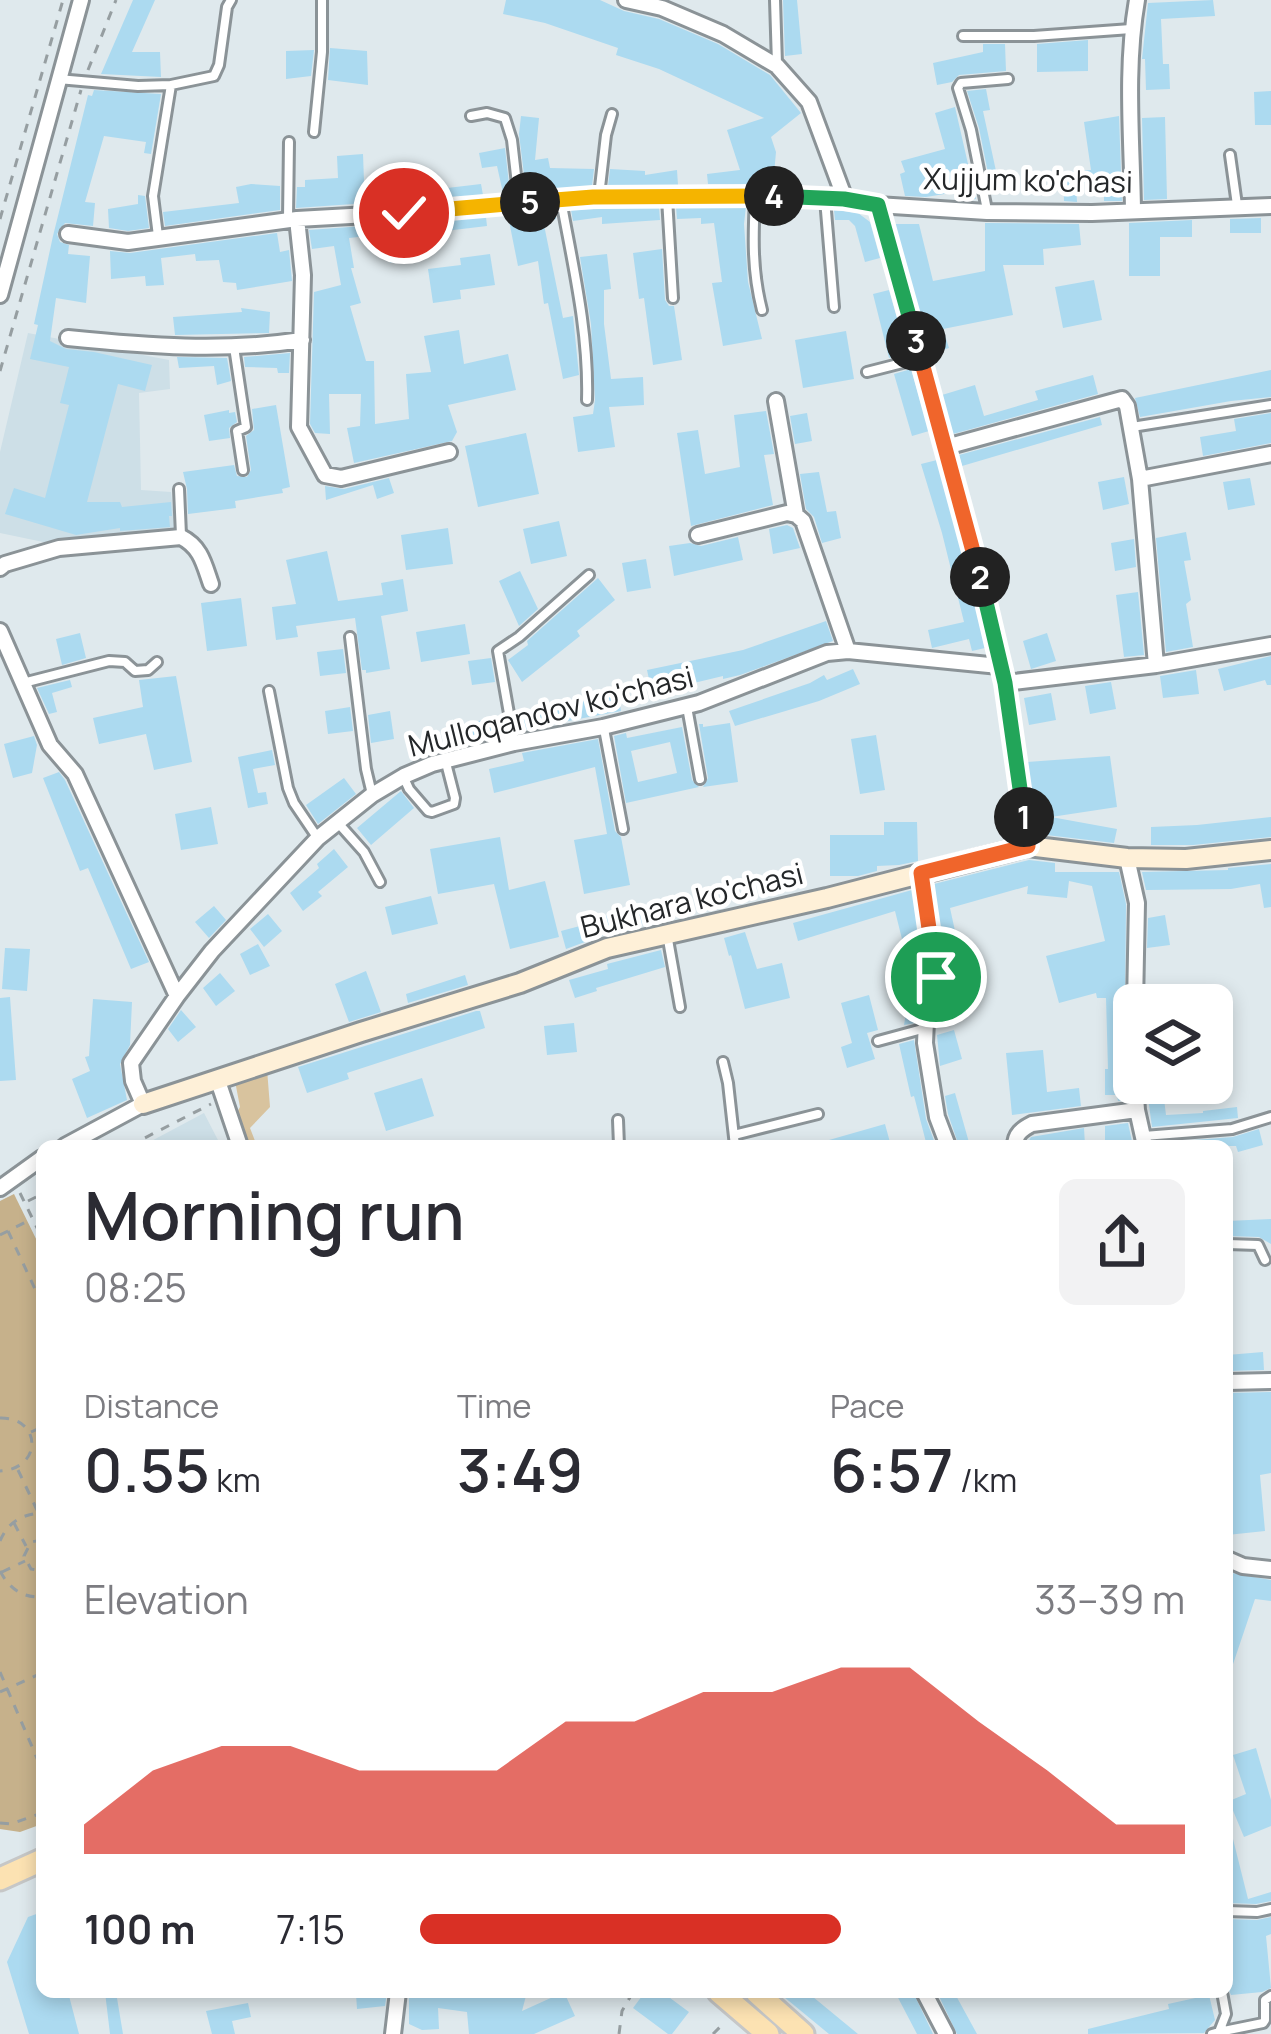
<!DOCTYPE html>
<html lang="en">
<head>
<meta charset="utf-8">
<style>
  body { margin:0; font-family:Manrope,sans-serif; background:#f2f2f3; color:#2b2b33; height:100vh; display:flex; flex-direction:column; font-size:45px; white-space:nowrap }
  * { box-sizing:border-box; margin:0 }
  p { font-size:39px; color:#7c7c81 }
  .icon { flex:none; width:66px; height:66px; fill:none; stroke:currentColor; stroke-width:2; stroke-linecap:round; stroke-linejoin:round }
  .map { position:relative; flex:1; overflow:hidden }
  .sheet { position:absolute; left:36px; top:1140px; width:1197px; height:858px; display:flex; flex-direction:column; background:#fff; border-radius:18px; box-shadow:0 6px 18px #0003 }
  .sheet>* { flex:none }
  .tools { position:absolute; left:1113px; top:984px; display:grid; gap:24px }
  .tools a { display:grid; place-items:center; width:120px; height:120px; border-radius:18px; background:#fff; box-shadow:0 6px 18px #0003; font-size:60px }
  .pin { position:absolute; display:grid; place-items:center; width:102px; height:102px; color:#fff; margin:-51px; border:6px solid #fff; border-radius:50%; box-shadow:0 3px 12px #0007 }
  .km { position:absolute; width:60px; height:60px; margin:-30px; border-radius:50%; background:#222; color:#fff; font-size:33px; line-height:60px; text-align:center }
  .round { display:grid; place-items:center; flex:none; width:126px; height:126px; border-radius:18px; background:#f2f2f3 }
  .head { display:flex; align-items:center; justify-content:space-between; height:204px; padding:0 48px }
  h1 { font-size:66px; font-weight:600; line-height:90px }
  .figures { display:grid; grid-template-columns:repeat(3,1fr); gap:18px; height:204px; padding:12px 48px }
  .figures div { display:grid; align-content:center }
  .figures b { font-size:60px; font-weight:600 }
  .figures small { font-size:33px; font-weight:400 }
  .figures p { font-size:33px }
  .chart { height:336px; padding:24px 48px }
  .chart p { display:flex; justify-content:space-between }
  .chart svg { width:100%; height:216px; margin-top:12px; fill:#d93025; opacity:.7 }
  ul { padding:0 48px; list-style:none; font-size:39px }
  li { display:grid; grid-template-columns:192px 144px 1fr; align-items:center; height:90px }
  li i { height:30px; border-radius:15px; background:#d93025 }
  .map>svg:first-child { display:block }
  .built { fill:#cddfe7 }
  .green { fill:#d8c39e }
  .forest { fill:#c6b18b }
  .building { fill:#acdaf0; fill-rule:evenodd }
  .lines { fill:none; stroke-linecap:round; stroke-linejoin:round }
  .lane-casing { stroke:#8b9397; stroke-width:14 }
  .street-casing { stroke:#8b9397; stroke-width:20 }
  .secondary-casing { stroke:#8b9397; stroke-width:24 }
  .primary-casing { stroke:#c6c7c7; stroke-width:27 }
  .path { stroke:#969ea1; stroke-width:3; stroke-dasharray:9 9; stroke-linecap:butt }
  .lane { stroke:#fff; stroke-width:8 }
  .street { stroke:#fff; stroke-width:14 }
  .secondary { stroke:#fef0d8; stroke-width:18 }
  .primary { stroke:#fce2b2; stroke-width:21 }
  .split-1-casing { stroke:#fff; stroke-width:24 }
  .split-2-casing { stroke:#fff; stroke-width:24 }
  .split-3-casing { stroke:#fff; stroke-width:24 }
  .split-4-casing { stroke:#fff; stroke-width:24 }
  .split-5-casing { stroke:#fff; stroke-width:24 }
  .split-6-casing { stroke:#fff; stroke-width:24 }
  .split-1 { stroke:#f0652b; stroke-width:15 }
  .split-2 { stroke:#22a559; stroke-width:15 }
  .split-3 { stroke:#f0652b; stroke-width:15 }
  .split-4 { stroke:#22a559; stroke-width:15 }
  .split-5 { stroke:#f5b400; stroke-width:15 }
  .split-6 { stroke:#f5b400; stroke-width:15 }
  .labels { text-anchor:middle; stroke-width:9; stroke-linejoin:round; paint-order:stroke }
  .street-label { font-size:30px; fill:#242729; stroke:#fff }
</style>
</head>
<body>
<div class="map">
<svg width="1271" height="2034" viewBox="0 0 1271 2034">
  <rect width="100%" height="100%" fill="#dfe9ed"/>
  <path class="built" d="M28,333l141,27 1,29 -31,4 2,97 30,2 5,45 -70,5 -58,1 -48,-10v-81z
    M204,1113l17,33h-79z"/>
  <path class="green" d="M267,1069l3,38 -20,21 7,18h-11l-11,-30 5,-9 -5,-26z"/>
  <path class="forest" d="M14,1194l28,57v573l-22,8 -20,-3v-628z"/>
  <path class="building" d="M133,0h22l-23,52h28l1,25 -60,-3z
    M506,0h94l24,11 35,8 59,25 52,31 31,38 -30,24 5,15 -3,33 -65,-1 -1,-10 33,-4 -13,-40 37,-12 -105,-49 -43,-14 2,-7 -73,-25 -42,-9z
    M783,0h14l5,54 -17,2z
    M1213,0l2,16 -54,3 2,45h6l1,25 -24,1 -1,-31h-3l6,-56z
    M1088,40v31l-51,1v-28z
    M983,44h22l1,27 -47,4 -7,7 -15,3 -4,-22 50,-11z
    M330,48l37,3 1,34 -40,-5z
    M314,50l-3,26 -25,3v-28z
    M986,89l4,21 -7,1 13,60 -8,2 -9,-45 -12,-37z
    M94,90l67,4 -10,60 -7,-1 2,-11 -42,-6 -19,66 10,1 -2,23 -28,-3 -8,11 3,8 9,3 -1,9 22,2 -4,47 -30,-5 -6,43 16,8 28,3 58,13 -7,26 -27,-7 -31,118h33l2,5 49,-5 1,14h-3l1,11 -50,4v-3l-44,7 -71,-21 9,-26 31,10 24,-93 -9,-2 9,-36 -39,-8 8,-34 -4,-1 19,-88 35,-141 4,1z
    M1271,91v34h-16l-1,-33z
    M955,107l21,92h-11l-2,-8 -37,6 -21,-1 -5,-22 5,-2 -4,-11 44,-12 -10,-36z
    M521,116l18,2 -4,42 13,-2 2,10 44,1 -2,17 -66,5 -7,-57z
    M1119,116l3,85h-18v-21l-28,4 1,18 -13,-1 -1,-29 28,-2 -7,-48z
    M1165,117l2,82 -23,1 -2,-82z
    M505,148l5,45h-7l-6,-27 -15,2 -3,-15z
    M363,154l1,27 40,-1 1,13 76,-9 2,11 -187,13 1,-21h8v-7l33,-2 -1,-22z
    M610,169l35,2v4l32,-5 1,15 -70,1z
    M251,184l29,2v24l-115,16 -2,-14 76,-9 -3,-16z
    M138,195l7,1 4,32 -21,3 -19,-3 -1,-19 30,-5z
    M746,206l-2,18 4,58 14,57 -39,7 -11,-63 10,-1 -8,-59 -13,1v-6l-24,1 -1,-12z
    M659,207l1,13 -58,4v-7l-29,4 -2,-11z
    M834,210l24,3 12,9 10,36 -15,4 -10,-36 -6,-6h-14z
    M555,212l1,7 -13,1 20,98 10,-2 6,59 -16,4 -15,-76 -4,1 -6,-43 -20,5 -10,-50z
    M486,217l1,9 -67,8 3,26 -33,3 -3,-29 -38,4 5,30h-3l10,35 -11,3 16,55h8l1,63 34,-5 -3,-45 25,-2 -7,-36 35,-6 5,34 44,-10 8,36 -68,15 9,27 -5,9 -98,22 -7,-35 13,-2 1,-32h-32l1,40 -15,-1 -5,-9 4,-132 27,-7 -7,-39 -22,3 -3,-19z
    M1261,218v15h-31v-14z
    M1192,220v17h-32v39h-31v-53z
    M985,223l94,1 2,21 -38,4 1,16h-41l10,50 -70,14 6,19 -19,6 -36,-130h25l14,57 52,-10z
    M277,233l3,19 9,-2 3,31 -55,9 -1,-7 -13,-1 -4,-22 -23,1 -1,-7 -34,4 3,27 -18,1 -1,-10 -34,3 -1,-28 20,2z
    M662,249l3,51 4,6h5l8,54 -29,5 -9,-67 -5,1 -6,-46z
    M490,254l5,31 -35,5 1,9 -28,4 -5,-34 33,-4 -1,-7z
    M607,254l4,35 -7,1v34l7,55 32,-2 1,28 -35,2 6,40 -37,5 -5,-35 20,-3 2,-14 -4,-76 -11,-67z
    M1094,280l8,40 -39,8 -8,-41z
    M889,290l18,63 -18,5 -16,-64z
    M241,308l29,4 -1,21 -94,2 -2,-18 69,-5z
    M846,331l8,48 -51,9 -8,-48z
    M290,353l-1,20h-11l-1,-5 -32,-1 -1,-10z
    M177,357l50,1 4,23 -14,4 -3,-19 -35,2z
    M911,369l18,62 -17,5 -18,-62z
    M1271,370v27l-40,4 -91,16 -5,-19z
    M1093,375l5,19 -145,40 -11,-39 33,-10 9,31 54,-16 -3,-9z
    M276,405l14,82 -8,2 1,4 -48,8 1,7 -48,6 -1,-25 -4,-17 51,-7 3,11 10,1 4,-7 -5,-34 8,-6 -2,-21z
    M229,410v3l6,-1 2,10 -8,6 1,10 -21,3 -5,-26z
    M766,411l8,43 -10,1 9,50 -82,21 -14,-93 21,-3 7,44 35,-7 -6,-52z
    M807,413l5,28 -17,3 -5,-28z
    M1271,413v30l-68,13 -3,-19 36,-6 -2,-12z
    M1100,417l2,8 -140,41 -3,-11z
    M526,433l13,61 -61,13 -13,-61z
    M937,460l32,116 16,72 -13,3 -3,-12 -37,9 -4,-18 36,-8 -22,-89 -21,-69z
    M819,472l8,40 9,-1 5,27 -19,5 -8,-26 -8,-8 -6,-35z
    M1124,477l5,27 -26,6 -5,-28z
    M389,478l5,15 -17,6 -4,-14 -47,15 -1,-14 19,3z
    M1250,478l5,27 -27,5 -5,-28z
    M559,521l8,35 -36,8 -8,-35z
    M787,525l6,3 7,20 -27,6 -4,-25z
    M448,528l5,36 -47,6 -5,-35z
    M1186,532l5,28 -7,1 7,39 -5,4 7,43 -27,5 -10,-114z
    M738,537l5,23 -69,16 -5,-30 21,-3 11,3z
    M1134,539l2,28 -21,4 -4,-28z
    M327,551l11,50 45,-6 -2,-12 22,-4 5,32 -27,5 9,53 -24,4v-3h-4l-7,-52 -59,8 2,11 -22,3 -4,-33 24,-3 -10,-44z
    M646,559l5,29 -24,4 -5,-29z
    M520,571l18,38 -19,17 -20,-45z
    M598,578l17,22 -38,31 3,5 -58,46 -14,-22 20,-15 -1,-4z
    M1138,592l6,63 -20,2 -8,-62z
    M241,598l6,48 -40,5 -6,-48z
    M826,621l7,20 -93,34 -17,4v-3l-71,17 -5,-23 96,-20z
    M465,624l5,30 -49,8 -5,-30z
    M80,633l6,25 -24,7 -6,-26z
    M1047,633l9,28 -25,8 -8,-28z
    M343,649l3,24 -26,3 -3,-24z
    M1271,656v29h-4l-2,-5 -41,11 -6,-22z
    M491,658l4,24 -23,3 -4,-24z
    M853,669l7,15 -41,17 -84,25 -6,-15 81,-28 14,-8 3,5z
    M1196,670l3,24 -36,4 -3,-22z
    M176,676l16,86 -38,8 -8,-36 -47,10 -6,-26 50,-11 -4,-27z
    M70,680l2,7 -20,6 5,19 -8,2 -12,-26z
    M1111,682l5,27 -26,5 -5,-28z
    M1051,693l5,27 -27,5 -5,-27z
    M618,694l3,17 -101,19 -2,-15z
    M350,707l3,24 -25,3 -3,-23z
    M390,711l4,28 -23,4 -3,-28z
    M500,716l4,18 -29,7 -5,-18z
    M730,723l8,59 -35,5 5,-9 -9,-54h4v3z
    M682,727l10,53 7,7 -73,16 -12,-67 12,-3 1,5zM670,742l7,31 -39,9 -7,-31z
    M876,735l9,55 -25,4 -9,-55z
    M34,736l3,9 -5,28 -19,5 -9,-34z
    M598,739l17,92 6,6 9,48 -46,9 -10,-54 33,-6 -12,-67 -101,26 -5,-24 35,-8 -2,-8z
    M272,750l3,15 -22,4 5,24 8,-1 2,12 -20,4 -10,-51z
    M1110,756l7,51 -66,10 66,12 -3,14 -76,-9 -11,-72z
    M59,772l6,8 84,182 -18,7 -43,-101 -8,3 -37,-93z
    M344,778l12,16 -38,30 -12,-19z
    M401,791l13,17 -43,37 -14,-17z
    M211,807l7,37 -37,6 -6,-36z
    M1271,817v20l-78,8h-42v-18l46,-2z
    M884,822h33l1,39 -19,4 -22,1v5l-19,5h-28v-41h54z
    M500,837l9,53 36,-9 14,56 -49,12 -16,-65 -56,10 -8,-45z
    M334,849l14,18 -30,25 4,4 -19,15 -13,-18 29,-25 -2,-4z
    M1029,860l26,3v9h64l7,32 -1,106 -2,7v49l4,9 -3,8 1,17 -7,1 -1,-6h-12v-26h3l-2,-71h-9l-1,-5 -37,10 -13,-47 59,-15 -13,-55 -23,-5 -2,17 -40,-4 1,-8 -78,22 12,55 -16,4 -12,-83z
    M1271,864v43l-7,1 -4,-24 -29,5 -85,1 -4,-18 86,-2v-2z
    M912,890l13,87 -10,46 -11,2 8,-50 -3,-26 -4,2 -10,-40 -97,30 -5,-18z
    M431,896l7,28 -46,11 -7,-28z
    M660,901l5,17 -61,17 -38,14 -5,-18 34,-9 -1,-3z
    M214,906l12,14 -17,18 -14,-16z
    M268,914l14,17 -18,16 -14,-18z
    M1165,915l5,30 -23,3 1,-30z
    M745,932l12,37 25,-6 8,35 -45,11 -14,-54 -2,1 -5,-18z
    M258,944l12,22 -20,9 -10,-21z
    M5,948l25,1 -3,42 -25,-2z
    M661,950l4,17 -69,21 1,3 -22,7 -6,-18 39,-11 -1,-5z
    M366,971l15,41 -32,10 -14,-38z
    M220,973l15,18 -19,15 -13,-18z
    M465,975l3,10 -60,18 -2,-9z
    M869,995l9,35 -11,3 8,26 -28,9 -6,-21 11,-4 -11,-40z
    M10,997l6,83 -16,1v-83z
    M93,999l39,3 -2,43 -10,19 7,36 -40,18 -15,-39 18,-8 -5,-14 4,-1z
    M181,1010l15,17 -18,15 -10,-13z
    M476,1011h4l5,17 -138,45 2,6 -42,14 -9,-26z
    M574,1023l3,29 -30,3 -3,-29z
    M954,1030l8,29 -22,7 -3,-31z
    M914,1040l12,79 10,27h-9l-13,-50 -3,1 -12,-53z
    M1043,1050l4,42 32,-4 2,18 -69,9 -6,-62z
    M422,1078l12,38 -48,15 -12,-38z
    M1146,1083h16l4,32 37,-2v-2l34,-4 1,11 -86,9z
    M955,1093l15,53h-11l-11,-32 -3,-18z
    M1128,1123l5,23h-9l-2,-5 -17,2v-17z
    M885,1124l6,22h-69v-4z
    M1084,1128l1,17 -59,1 5,-9z
    M1259,1129l4,16 -25,7 -2,-6h-80v-3l77,-6z
    M1271,1219v25l-12,-7 -32,-1v-15z
    M1263,1352l1,18 -36,1 -1,-16z
    M1271,1392v81l-11,2 5,56 -38,4v-142z
    M1232,1573l39,7v21l-16,-2 -26,77 -2,-1v-67z
    M1256,1748l15,52v26l-27,11 -15,-36 17,-7 -13,-39z
    M1227,1835h5l16,64 23,-7v9l-15,3 -29,-1z
    M42,1912v80h26l11,42h-50l-22,-72 21,-45z
    M1271,1917v17l-5,2 5,52 -9,4 -31,3 -4,-9v-67l30,1z
    M105,1992h11l7,42h-13z
    M370,1992h17l-2,14 -28,3 -1,-15z
    M409,1992h118l-5,19 42,-19 11,24 -41,18h-65l-2,-22 -29,-4 1,21 -17,1 -13,-6z
    M645,1992h17l27,20 -17,22h-4l-35,-26z
    M778,1992h29l51,42h-29z
    M895,1992h18l20,42h-16z
    M937,1992h17l23,42h-20z
    M1209,1995l6,25 -11,13 -116,1v-5l81,-20 -1,-5z
    M248,2003l3,14 -19,4 3,13h-23l-6,-23z"/>
  <g class="lines">
    <defs>
      <path id="lane" d="M775,0l2,64
        M963,36h71l97,-7
        M58,79l80,7 33,-1 -18,111 5,40
        M171,85l43,-9 5,-11 8,-58 4,-7
        M471,116l16,-3 18,5 7,22 7,62
        M314,132l8,-80v-52
        M1230,155l7,50
        M599,196l7,-61 6,-21
        M755,197c-2,40 -3,74 7,113
        M667,198l6,100
        M825,199l9,108
        M561,200c12,66 28,133 26,200
        M987,210l-16,-80 -13,-42 3,-5 47,-4
        M288,218l1,-76
        M234,347l12,80 -9,4 6,39
        M867,372l51,-13
        M1132,427l139,-22
        M179,489l2,46
        M350,637l16,132 6,25
        M23,683l86,-22 16,1 10,9 13,-1 9,-8
        M269,691l19,97 6,15 23,34
        M687,707l13,72
        M604,729l19,100
        M514,742l-16,-91 21,-14 70,-62
        M404,778l5,11 19,22 4,1 22,-8 1,-6 -9,-35
        M339,824l25,28 16,30
        M667,934l13,73
        M878,1041l48,-13
        M723,1062l5,21 7,63
        M618,1120l1,26
        M734,1135l84,-21
        M1144,1136l88,-7 39,-12
        M1227,1244l31,1 7,15
        M1227,1911l30,1 14,-3
        M1219,2032l44,-9 2,-3v-20l6,-4
        M1212,2034l7,-2 7,-18 -4,-22"/>
      <path id="street" d="M626,0l36,8 61,26 54,32 32,36 36,97
        M877,205l103,368 25,110 23,163
        M1133,210c-1,-69 -8,-142 4,-210
        M297,219l6,56 -4,152 26,48 16,3 108,-26
        M68,234l60,8 169,-23 107,-6 189,-16 162,-2 90,4 32,6 110,7 105,1 179,-7
        M0,295l81,-295
        M68,338c80,8 154,14 234,2
        M776,401l20,114
        M946,447l176,-48 5,7 13,73 16,186
        M1140,479l131,-25
        M698,535l89,-22 9,2 7,6 45,130
        M0,568l5,-4 54,-16 122,-11c20,10 23,27 30,47
        M0,631l50,114 25,29 102,222
        M1005,683l151,-18 115,-20
        M1127,858l10,45 -2,102
        M921,873l15,104 -10,44 -1,22 12,74 11,29
        M1134,1017v49
        M218,1081l22,65
        M1135,1083l2,27 8,36
        M65,1146l78,-42 -10,-23 -2,-18 46,-67 35,-45 106,-113 54,-43 32,-19 28,-12 82,-21 89,-16 96,-24 128,-50 21,-2 151,15
        M1015,1146c0,-12 7,-17 17,-22l105,-14
        M0,1188l42,-30
        M1227,1382l44,-1
        M1227,1559l16,7 28,3
        M924,1992l22,42
        M393,2034l5,-42"/>
      <path id="secondary" d="M143,1104l218,-72 159,-49 87,-35 220,-50 201,-52 99,12 59,1 85,-9"/>
      <path id="primary" d="M0,1879l42,-19
        M719,1992l49,42
        M756,1992l47,42"/>
    </defs>
    <use href="#lane" class="lane-casing"/>
    <use href="#street" class="street-casing"/>
    <use href="#secondary" class="secondary-casing"/>
    <use href="#primary" class="primary-casing"/>
    <path class="path" d="M88,70l28,-70
      M0,219l63,-219
      M0,371l81,-281
      M129,1146l82,-42
      M20,1193l22,45
      M28,1201l14,-7
      M8,1231l34,73
      M0,1235l30,-15
      M0,1418c42,-1 43,51 0,53
      M31,1432l11,-5
      M18,1470l19,40
      M14,1523l12,23
      M42,1540l-11,2 -7,14 7,13 11,2
      M0,1541c8,-19 22,-27 42,-28
      M0,1571c9,17 22,27 42,26
      M2,1572l23,-11
      M0,1672l42,98
      M0,1692l42,-19
      M0,1823l11,1 31,-11
      M619,2034l3,-23 11,-19
      M713,2034l7,-7"/>
    <use href="#lane" class="lane"/>
    <use href="#street" class="street"/>
    <use href="#secondary" class="secondary"/>
    <use href="#primary" class="primary"/>
  </g>
  <g class="lines">
    <defs>
      <path id="split-1" d="M936,977l-15,-104 107,-27 -4,-29"/>
      <path id="split-2" d="M980,577l25,106 19,134"/>
      <path id="split-3" d="M916,341l64,236"/>
      <path id="split-4" d="M774,196l70,3 34,6 38,136"/>
      <path id="split-5" d="M530,202l63,-5 181,-1"/>
      <path id="split-6" d="M404,213l126,-11"/>
    </defs>
    <use href="#split-1" class="split-1-casing"/>
    <use href="#split-2" class="split-2-casing"/>
    <use href="#split-3" class="split-3-casing"/>
    <use href="#split-4" class="split-4-casing"/>
    <use href="#split-5" class="split-5-casing"/>
    <use href="#split-6" class="split-6-casing"/>
    <use href="#split-1" class="split-1"/>
    <use href="#split-2" class="split-2"/>
    <use href="#split-3" class="split-3"/>
    <use href="#split-4" class="split-4"/>
    <use href="#split-5" class="split-5"/>
    <use href="#split-6" class="split-6"/>
  </g>
  <g class="labels">
    <g class="street-label">
      <text transform="translate(1028 181) rotate(1)" y="10">Xujjum ko'chasi</text>
      <text transform="translate(551 712) rotate(-14)" y="10">Mulloqandov ko'chasi</text>
      <text transform="translate(692 901) rotate(-14)" y="10">Bukhara ko'chasi</text>
    </g>
  </g>
</svg>
<div class="tools">
<a><svg class="icon" aria-label="layers" viewBox="0 0 24 24"><path d="M12 4l9 5-9 5-9-5zM3 14l9 5 9-5"/></svg></a>
</div>
<div class="pin" style="left:936px;top:977px;background:#1e9e55"><svg class="icon" aria-label="arrive" viewBox="0 0 24 24"><path d="M6 21V4h12l-3 4 3 4H6"/></svg></div>
<div class="pin" style="left:404px;top:213px;background:#d93025"><svg class="icon" aria-label="check" viewBox="0 0 24 24"><path d="M5 12l5 5 9-10"/></svg></div>
<b class="km" style="left:1024px;top:817px">1</b>
<b class="km" style="left:980px;top:577px">2</b>
<b class="km" style="left:916px;top:341px">3</b>
<b class="km" style="left:774px;top:196px">4</b>
<b class="km" style="left:530px;top:202px">5</b>
<section class="sheet">
<div class="head"><div><h1>Morning run</h1><p>08:25</p></div><a class="round"><svg class="icon" aria-label="share" viewBox="0 0 24 24"><path d="M12 15V3M7 8l5-5 5 5M5 13v7h14v-7"/></svg></a></div>
<div class="figures">
<div><p>Distance</p><b>0.55<small> km</small></b></div>
<div><p>Time</p><b>3:49</b></div>
<div><p>Pace</p><b>6:57<small> /km</small></b></div>
</div>
<div class="chart"><p><span>Elevation</span>33–39 m</p>
<svg viewBox="0 0 160 44" preserveAspectRatio="none"><path d="M0 44V38L10 27L20 22L30 22L40 27L50 27L60 27L70 17L80 17L90 11L100 11L110 6L120 6L130 17L140 27L150 38L160 38V44z"/></svg>
</div>
<ul>
<li><b>100 m</b>7:15<i style="width:55%"></i></li>
</ul>
</section>
</div>
</body>
</html>
